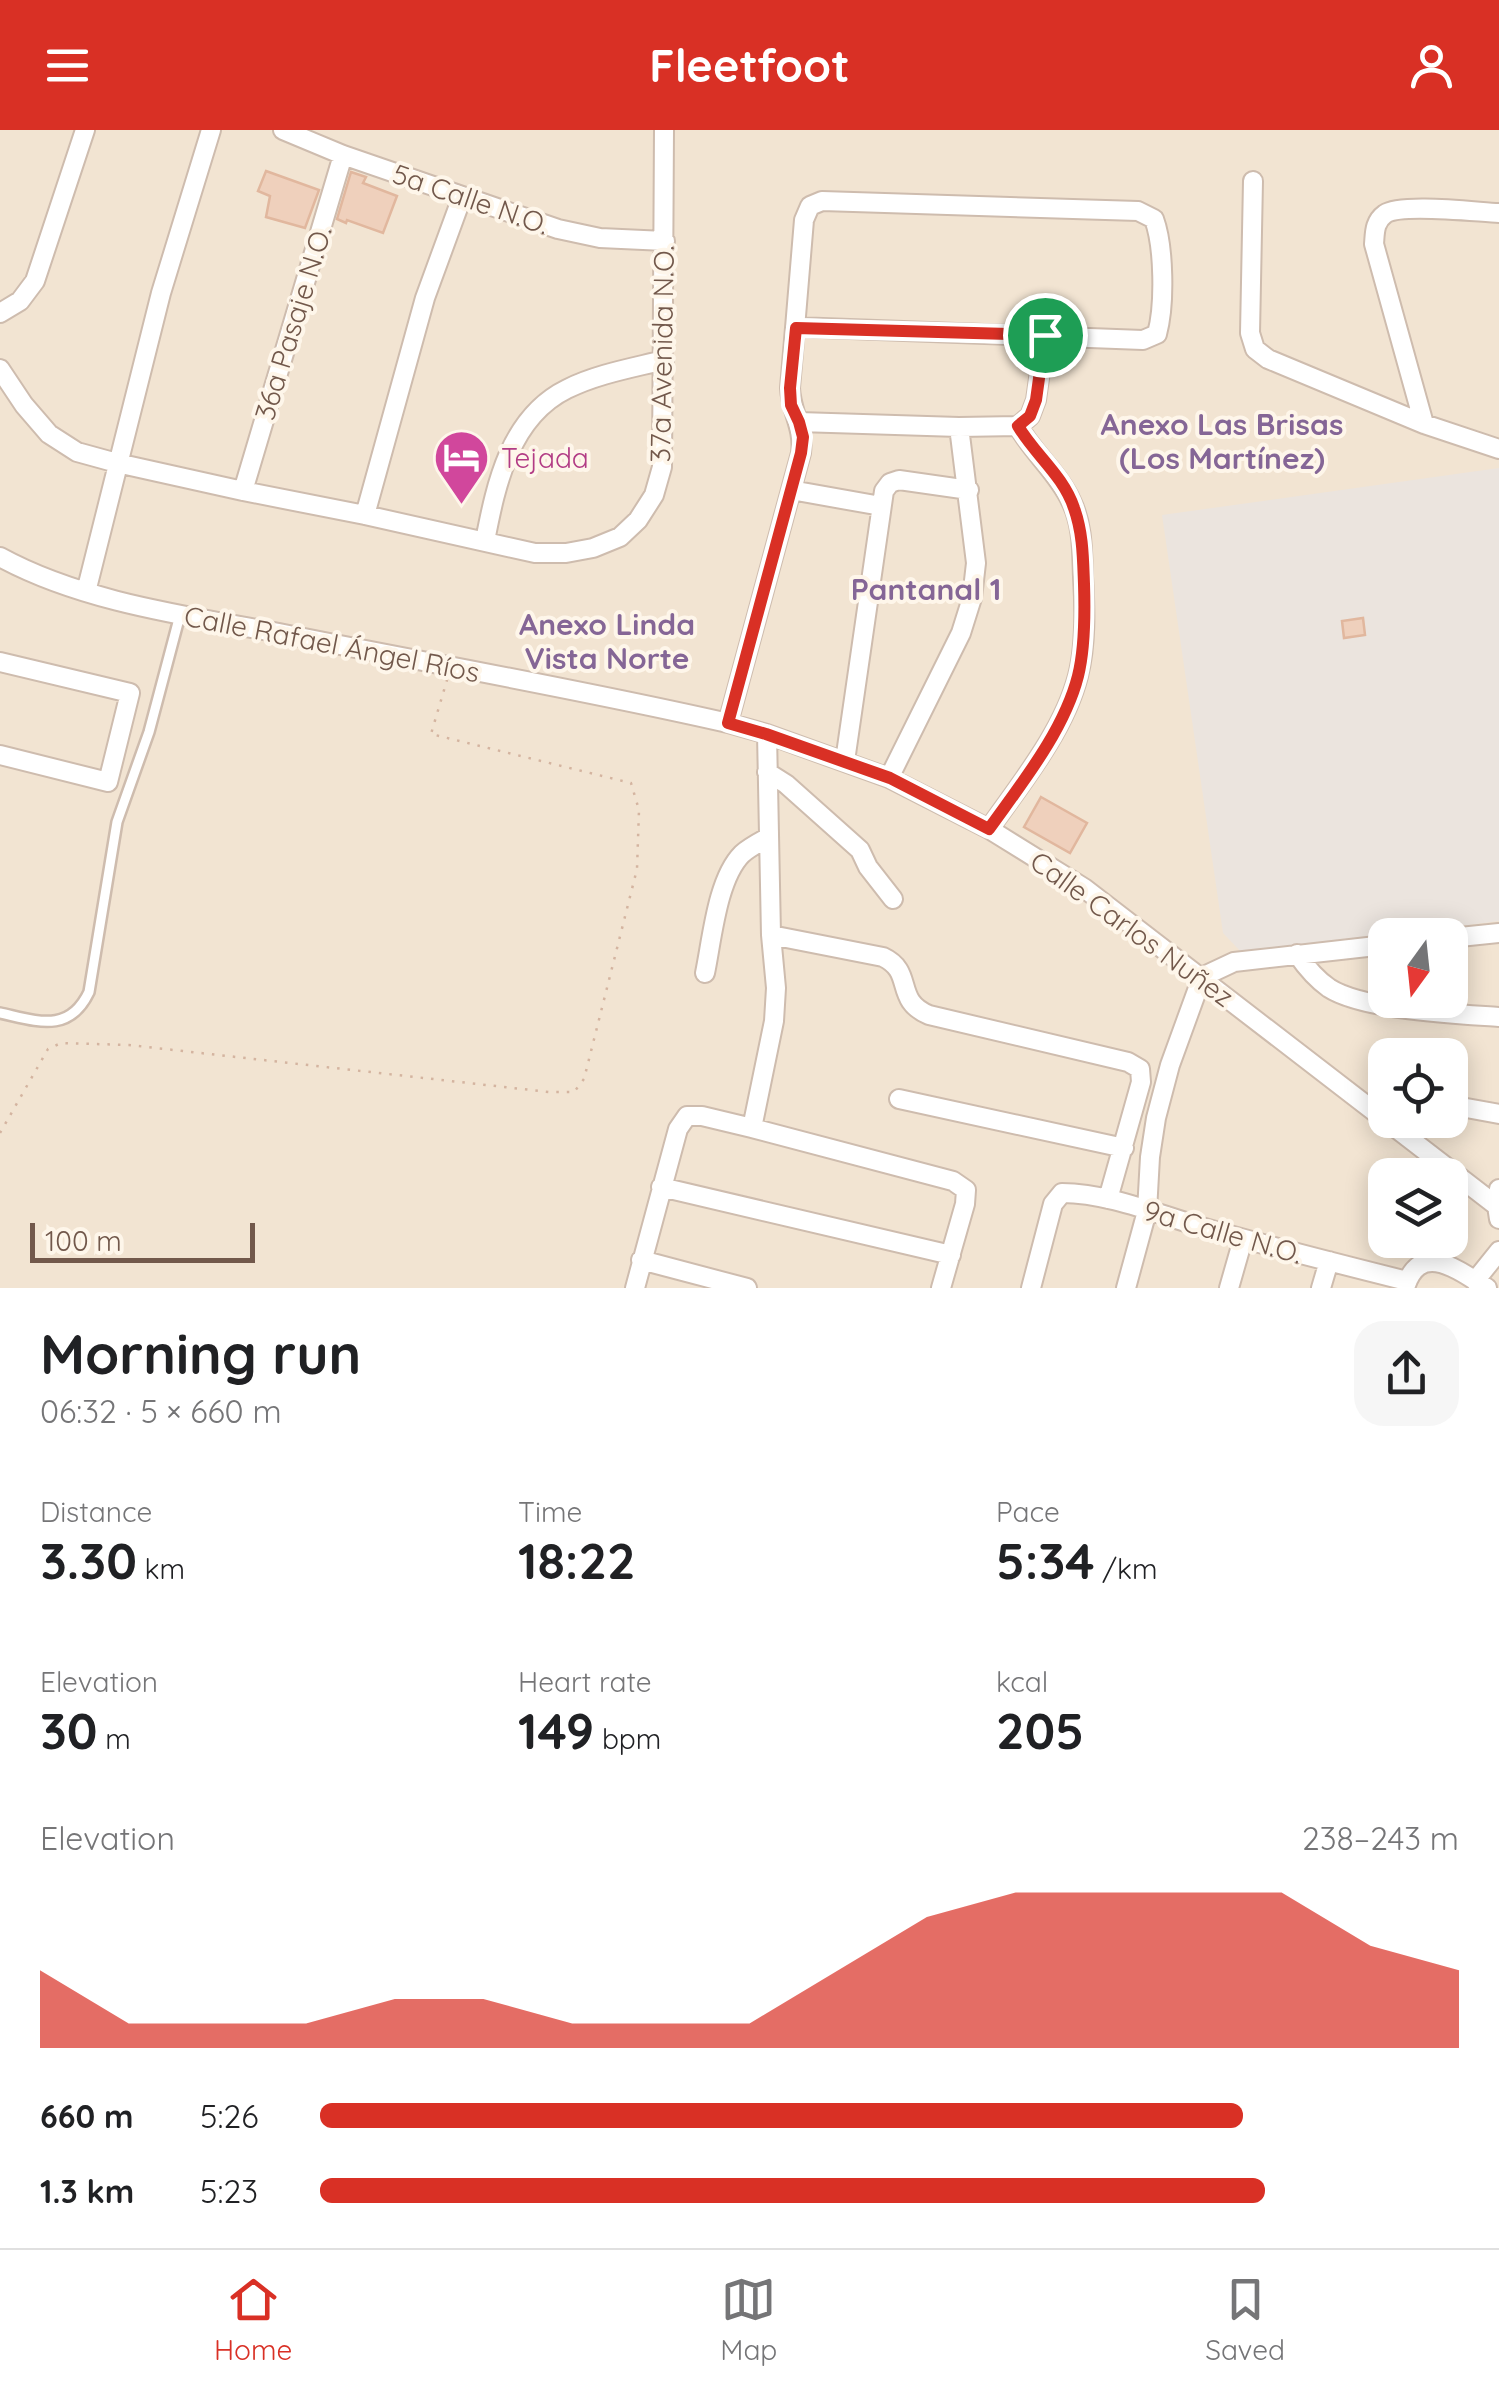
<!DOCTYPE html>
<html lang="en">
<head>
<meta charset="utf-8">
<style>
  body { margin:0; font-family:Quicksand,sans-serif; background:#f6f6f6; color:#202124; height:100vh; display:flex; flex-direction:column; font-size:38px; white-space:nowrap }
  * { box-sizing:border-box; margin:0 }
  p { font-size:32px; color:#757577 }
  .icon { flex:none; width:55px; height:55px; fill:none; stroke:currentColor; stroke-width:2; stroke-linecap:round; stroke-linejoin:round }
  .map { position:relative; height:1158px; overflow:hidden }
  .sheet { display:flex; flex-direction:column; background:#fff; flex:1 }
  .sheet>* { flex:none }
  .needle { width:65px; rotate:195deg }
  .tools { position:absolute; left:1368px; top:788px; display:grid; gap:20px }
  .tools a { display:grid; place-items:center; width:100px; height:100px; border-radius:20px; background:#fff; box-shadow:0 5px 25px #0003; font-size:50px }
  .scale { position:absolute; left:30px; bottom:25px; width:225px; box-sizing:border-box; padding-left:10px; border:5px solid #72584b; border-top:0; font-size:28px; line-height:35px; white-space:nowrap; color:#72584b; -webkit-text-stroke:8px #fef6ea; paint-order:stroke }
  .pin { position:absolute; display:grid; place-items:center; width:85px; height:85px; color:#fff; margin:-42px; border:5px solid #fff; border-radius:50%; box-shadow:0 2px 10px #0007 }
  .round { display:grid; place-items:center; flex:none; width:105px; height:105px; border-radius:30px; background:#f6f6f6 }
  .summary { display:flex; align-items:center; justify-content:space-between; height:170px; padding:0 40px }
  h1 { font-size:55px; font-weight:800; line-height:75px }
  .figures { display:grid; grid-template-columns:repeat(3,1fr); gap:15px; height:170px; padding:10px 40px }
  .figures div { display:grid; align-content:center }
  .figures b { font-size:50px; font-weight:800 }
  .figures small { font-size:28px; font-weight:400 }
  .figures p { font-size:28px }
  .chart { height:280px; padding:20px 40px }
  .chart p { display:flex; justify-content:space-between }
  .chart svg { width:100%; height:180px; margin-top:10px; fill:#d93025; opacity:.7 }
  ul { padding:0 40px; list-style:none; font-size:32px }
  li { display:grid; grid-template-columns:160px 120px 1fr; align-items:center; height:75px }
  li i { height:25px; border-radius:12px; background:#d93025 }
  header { display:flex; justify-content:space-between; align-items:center; height:130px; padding:0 40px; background:#d93025; color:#fff; font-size:45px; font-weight:800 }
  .dock { display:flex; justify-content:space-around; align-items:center; height:140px; border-top:2px solid #e0e0e0; background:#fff; font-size:28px; color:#757577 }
  .dock a { display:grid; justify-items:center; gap:5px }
  .dock .on { color:#d93025 }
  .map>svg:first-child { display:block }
  .residential { fill:#f2e4d2; fill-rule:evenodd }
  .industrial { fill:#ebe4de }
  .building { fill:#efd0bc; stroke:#e1b79e; stroke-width:2.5 }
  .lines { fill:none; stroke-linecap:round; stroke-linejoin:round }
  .lane-casing { stroke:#cebcae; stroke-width:14 }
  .street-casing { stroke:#cebcae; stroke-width:22 }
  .path { stroke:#d4b4a0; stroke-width:2.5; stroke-dasharray:2.5 8; stroke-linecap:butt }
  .lane { stroke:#fff; stroke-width:9 }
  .street { stroke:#fff; stroke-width:18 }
  .route-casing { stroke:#fff; stroke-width:20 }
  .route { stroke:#d93025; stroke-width:12 }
  .labels { text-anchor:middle; stroke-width:8; stroke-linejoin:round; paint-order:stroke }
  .street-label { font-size:28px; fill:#72584b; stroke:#fef6ea }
  .hotel-label { font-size:28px; fill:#b23c85; stroke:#fef6ea; text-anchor:start }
  .neighbourhood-label { font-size:30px; font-weight:bold; fill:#856696; stroke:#fef6ea }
</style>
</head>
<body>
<header><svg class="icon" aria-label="menu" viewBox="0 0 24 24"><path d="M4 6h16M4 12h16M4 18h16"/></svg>Fleetfoot<svg class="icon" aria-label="person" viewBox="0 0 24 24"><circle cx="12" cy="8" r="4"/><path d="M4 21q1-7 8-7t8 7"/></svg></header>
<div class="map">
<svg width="1499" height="1158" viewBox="0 0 1499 1158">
  <rect width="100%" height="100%" fill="#fbf2e4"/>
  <path class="residential" d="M0,0h1499v1158h-1499zM1385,805h65v65h-65zM1385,925h65v65h-65zM1385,1045h65v65h-65z"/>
  <path class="industrial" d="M1499,338v453l-256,33 -20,-21 -61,-418z"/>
  <path class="building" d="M266,41l53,19 -14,38 -39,-11 4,-21 -12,-5z
    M351,42l15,5 -3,6 34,13 -14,37 -36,-13 -1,3 -9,-4z
    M1363,488l2,17 -21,3 -2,-17z
    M1041,667l46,26 -17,30 -46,-26z"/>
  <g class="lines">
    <defs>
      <path id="lane" d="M0,883c37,8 69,21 89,-21l28,-170 32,-90 31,-117"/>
      <path id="street" d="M283,0l60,25 215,74 42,9 65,3
        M1253,51l-3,152 5,16 13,10 156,65 75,25
        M0,183l20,-12 15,-20 50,-151
        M0,239l24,36 25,29 28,18 40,11 126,28 122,24 170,38h31l27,-5 27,-11 18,-17 16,-25 8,-28 2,-337
        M799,292l160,5 59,-1 12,-10 6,-16 9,-65
        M1424,294l-50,-180c1,-11 0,-22 11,-30 16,-11 91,-2 114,-1
        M791,360l90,16
        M243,361l100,-336
        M365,385l60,-217 37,-101
        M485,411c11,-57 25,-124 82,-152 30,-15 65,-21 97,-29
        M0,427c82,45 188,59 279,76 149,30 300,56 449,90l39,11 122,44 100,51 95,59 413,318
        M86,462l75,-299 50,-163
        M0,532l130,31 -22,89 -108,-27
        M728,593l73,-270c3,-26 -10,-41 -11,-65l14,-168 6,-14 12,-5 316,10 16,8c10,27 11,86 3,115l-14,6 -347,-13
        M845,631l39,-270 6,-8 9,-3 70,10
        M767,642l19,12 74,66 8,17 25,32
        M889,648l72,-145 11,-35 4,-35 -17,-136
        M989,699c32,-46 75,-98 89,-153 8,-31 7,-67 5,-99 -1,-26 0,-52 -12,-76 -13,-28 -38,-48 -53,-75
        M771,805l112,22c32,15 10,43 46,58l199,47 12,7 1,13 -33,117
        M1450,808l49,-5
        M1297,824c9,13 19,25 32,34 34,22 128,26 170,29
        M705,843c7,-33 12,-94 37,-119 8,-7 18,-12 27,-17
        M1202,847l32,-15 151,-17
        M899,969l225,49
        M1450,975l49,9
        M752,998l22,-107 2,-33 -5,-53 -4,-201
        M661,1057l290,68
        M1499,1059l-2,17 2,13
        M641,1130l106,28
        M1475,1151l24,-30
        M635,1158l43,-159 9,-13h15l50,12 201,53 13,9 -1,14 -24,84
        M1031,1158l22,-84 9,-11c46,0 98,22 143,35 66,19 134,36 202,53
        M1126,1158l21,-77 3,-54 6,-39 14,-53 32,-88
        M1229,1158l14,-49
        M1321,1158l8,-27
        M1405,1158c15,-48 53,-18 82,0"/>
    </defs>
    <use href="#lane" class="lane-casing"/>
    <use href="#street" class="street-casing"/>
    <path class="path" d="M0,1003l48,-84 13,-6 68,2 420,47h25l10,-13 53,-210 2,-59 -8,-27 -200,-49 16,-54"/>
    <use href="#lane" class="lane"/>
    <use href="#street" class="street"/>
  </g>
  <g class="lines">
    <defs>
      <path id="route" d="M796,198l249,7 -9,65 -6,16 -12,10c17,29 45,49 56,82 9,25 9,50 10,76 1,30 1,64 -6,92 -14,55 -57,108 -89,153l-99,-51 -124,-44 -38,-11 73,-270 2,-16 -4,-15 -8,-17 -1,-17z"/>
    </defs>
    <use href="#route" class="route-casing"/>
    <use href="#route" class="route"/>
  </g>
  <defs>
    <symbol id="hotel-pin" viewBox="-11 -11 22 30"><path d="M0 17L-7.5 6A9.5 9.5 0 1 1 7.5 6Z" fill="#d1479c" stroke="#fef6ea"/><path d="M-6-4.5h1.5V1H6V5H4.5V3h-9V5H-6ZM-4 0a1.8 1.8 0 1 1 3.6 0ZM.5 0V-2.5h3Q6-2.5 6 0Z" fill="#fff"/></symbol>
  </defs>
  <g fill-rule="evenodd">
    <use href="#hotel-pin" x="430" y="296" width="63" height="86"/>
  </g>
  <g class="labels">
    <g class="street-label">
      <text transform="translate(471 69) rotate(19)" y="10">5a Calle N.O.</text>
      <text transform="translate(293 193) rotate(-73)" y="10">36a Pasaje N.O.</text>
      <text transform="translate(662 224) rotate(-89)" y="10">37a Avenida N.O.</text>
      <text transform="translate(332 514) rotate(11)" y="10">Calle Rafael Ángel Ríos</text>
      <text transform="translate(1132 799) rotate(36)" y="10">Calle Carlos Nuñez</text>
      <text transform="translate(1223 1102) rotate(16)" y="10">9a Calle N.O.</text>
    </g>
    <g class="hotel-label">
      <text x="501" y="338">Tejada</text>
    </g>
    <g class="neighbourhood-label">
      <text x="1222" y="305">Anexo Las Brisas<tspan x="1222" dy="34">(Los Martínez)</tspan></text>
      <text x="926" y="470">Pantanal 1</text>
      <text x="607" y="505">Anexo Linda<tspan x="607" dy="34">Vista Norte</tspan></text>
    </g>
  </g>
</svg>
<div class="tools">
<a><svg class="needle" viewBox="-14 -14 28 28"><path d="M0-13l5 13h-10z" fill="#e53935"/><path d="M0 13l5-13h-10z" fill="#757577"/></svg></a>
<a><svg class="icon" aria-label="locate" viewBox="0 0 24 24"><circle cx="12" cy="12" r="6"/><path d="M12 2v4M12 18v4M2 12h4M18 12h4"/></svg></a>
<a><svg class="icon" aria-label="layers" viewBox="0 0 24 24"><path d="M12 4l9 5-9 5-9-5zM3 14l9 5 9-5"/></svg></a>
</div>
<div class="scale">100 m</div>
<div class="pin" style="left:1045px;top:205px;background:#1e9e55"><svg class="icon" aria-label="arrive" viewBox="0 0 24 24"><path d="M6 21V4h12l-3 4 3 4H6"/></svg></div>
</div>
<section class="sheet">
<div class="summary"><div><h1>Morning run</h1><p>06:32 · 5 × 660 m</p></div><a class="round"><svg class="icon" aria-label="share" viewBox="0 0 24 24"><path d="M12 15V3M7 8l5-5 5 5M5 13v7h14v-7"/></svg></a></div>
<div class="figures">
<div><p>Distance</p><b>3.30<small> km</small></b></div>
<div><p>Time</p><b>18:22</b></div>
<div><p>Pace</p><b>5:34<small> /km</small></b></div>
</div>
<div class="figures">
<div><p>Elevation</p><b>30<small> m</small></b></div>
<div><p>Heart rate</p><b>149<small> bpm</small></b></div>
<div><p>kcal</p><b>205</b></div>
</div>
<div class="chart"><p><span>Elevation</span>238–243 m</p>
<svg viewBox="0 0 160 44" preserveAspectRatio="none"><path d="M0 44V25L10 38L20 38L30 38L40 32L50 32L60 38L70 38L80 38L90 25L100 12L110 6L120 6L130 6L140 6L150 19L160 25V44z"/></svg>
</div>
<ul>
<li><b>660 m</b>5:26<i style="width:81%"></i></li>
<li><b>1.3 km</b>5:23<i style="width:83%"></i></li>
</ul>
</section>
<nav class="dock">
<a class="on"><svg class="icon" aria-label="home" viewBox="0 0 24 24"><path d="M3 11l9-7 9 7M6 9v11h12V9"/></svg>Home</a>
<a><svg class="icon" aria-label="map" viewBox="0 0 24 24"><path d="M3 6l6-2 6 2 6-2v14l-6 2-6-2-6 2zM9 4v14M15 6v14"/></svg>Map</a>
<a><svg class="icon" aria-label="saved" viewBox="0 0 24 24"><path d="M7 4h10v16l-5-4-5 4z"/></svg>Saved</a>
</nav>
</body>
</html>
